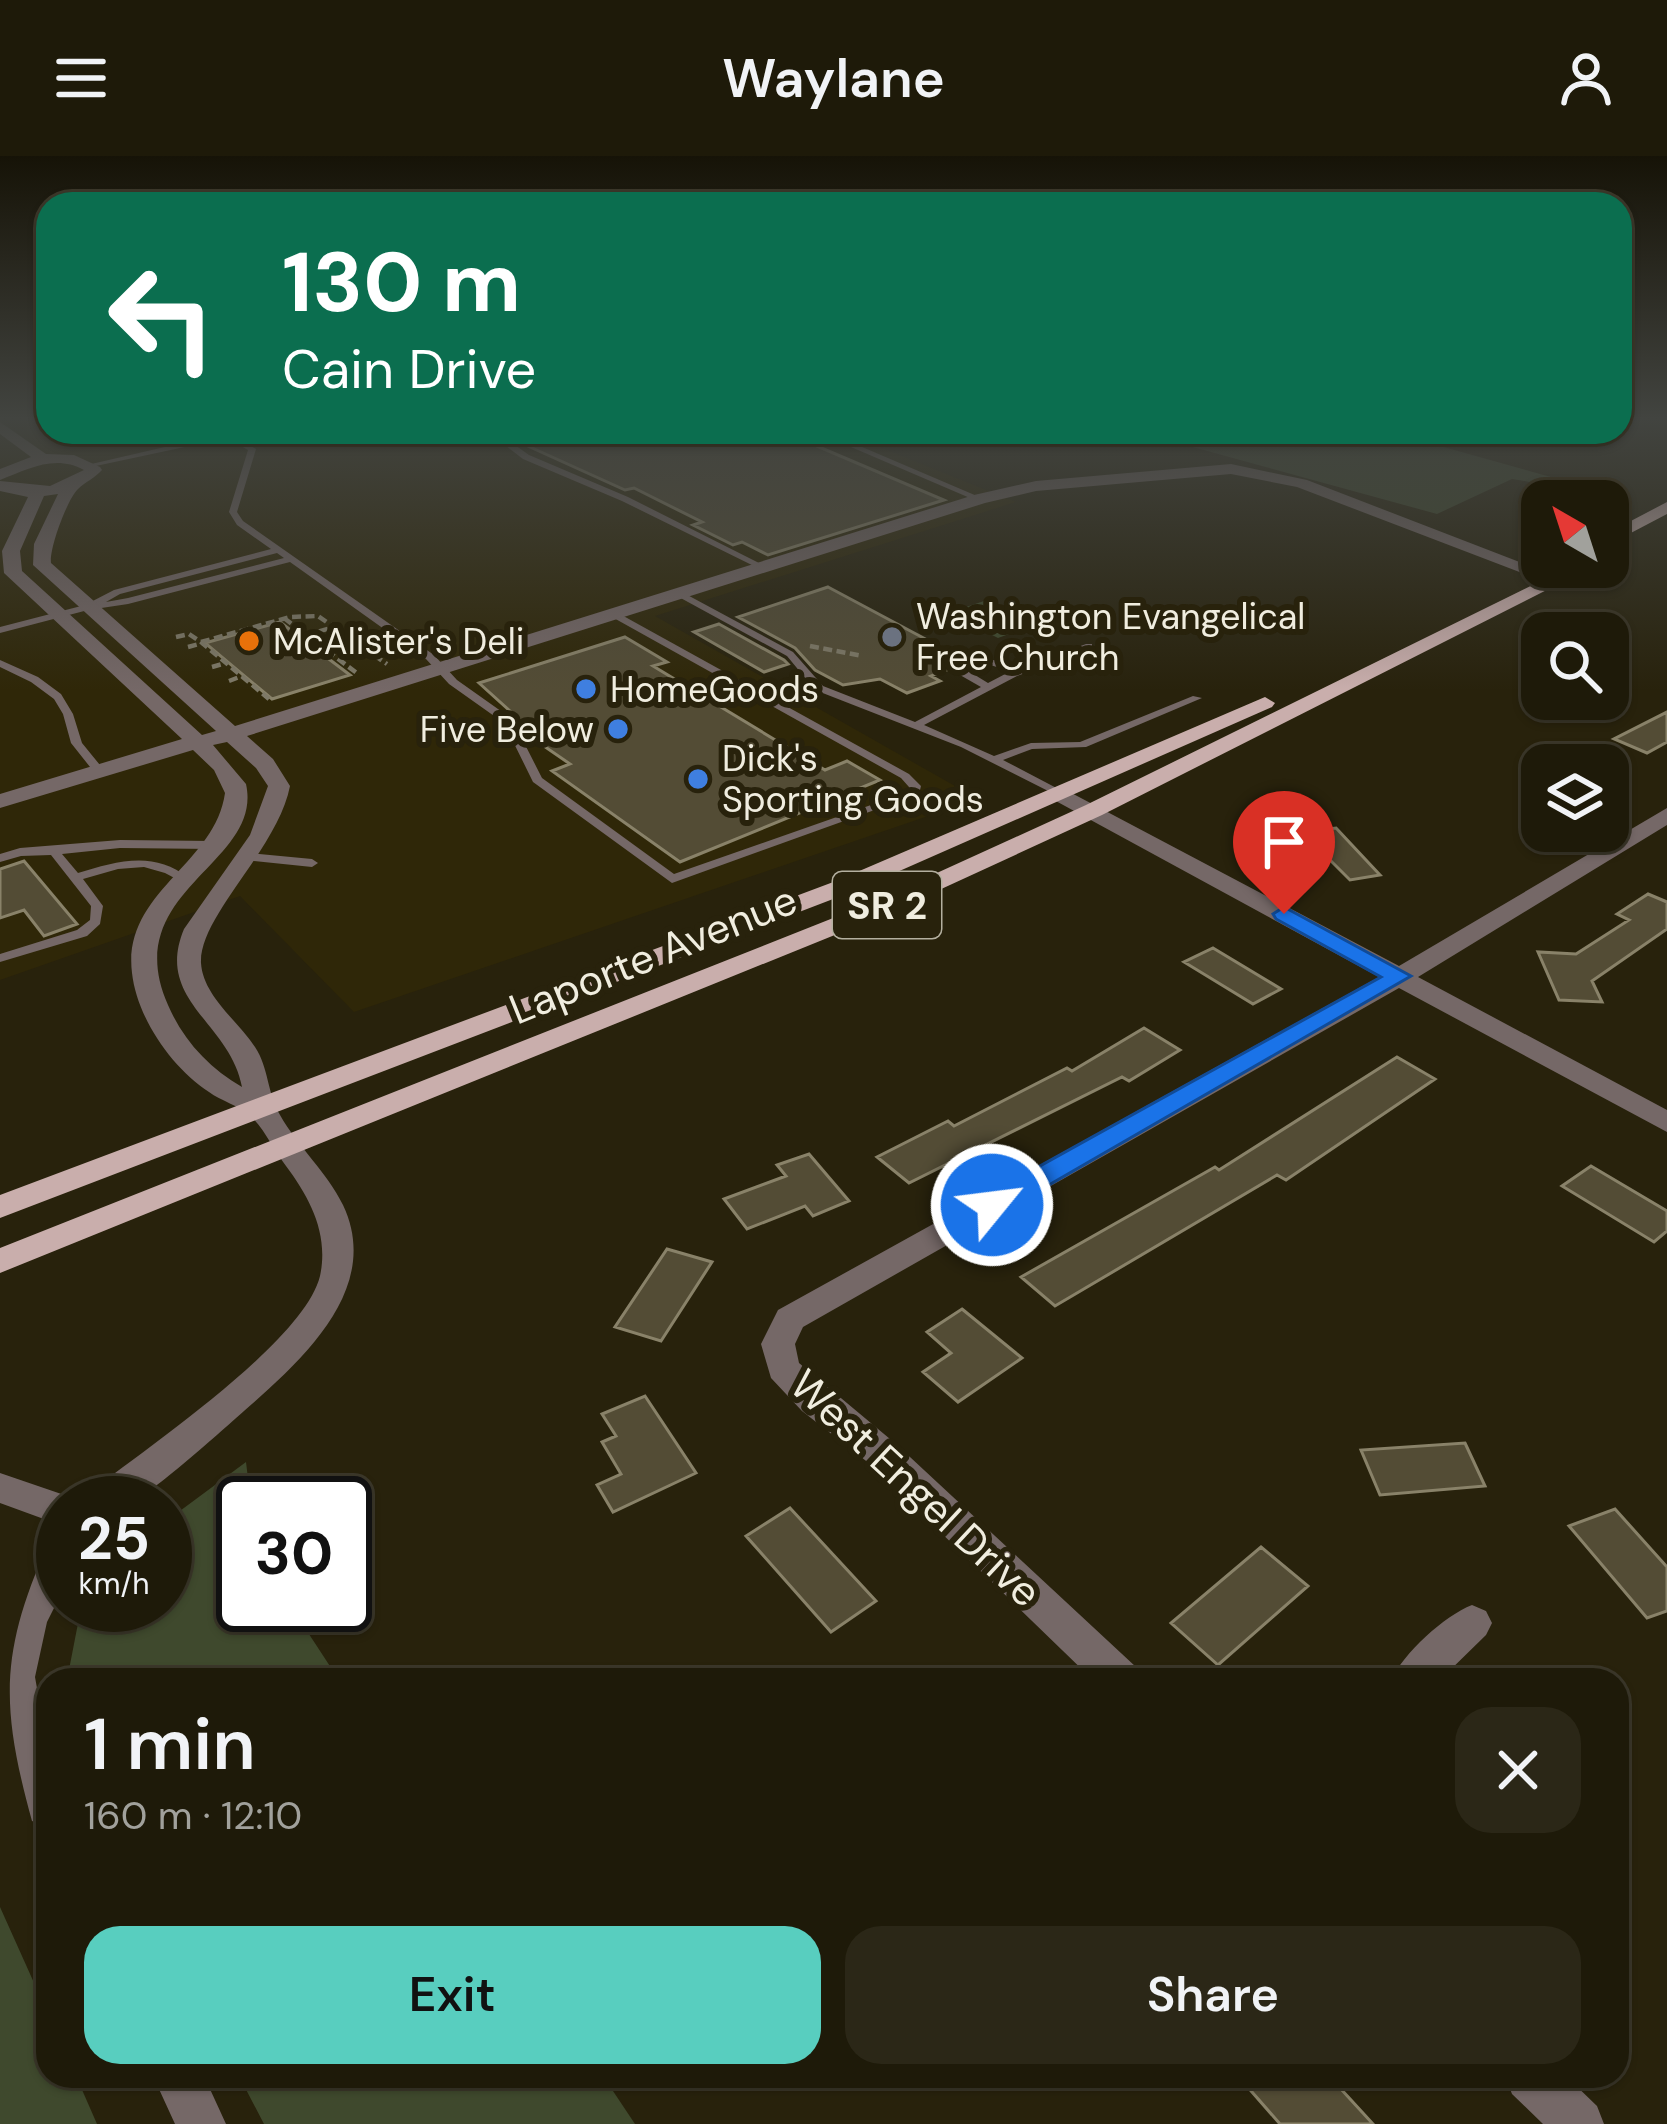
<!DOCTYPE html>
<meta charset="utf-8">
<style>
:root{--surface:#1e1a09;--page:#2b2717;--text:#f1f3f6;--muted:#a1a19c;--line:#3c382a;--accent:#58cebf}
body{margin:0;font-family:"DM Sans",sans-serif;background:var(--page);color:var(--text);height:100vh;display:flex;flex-direction:column;font-size:45px;white-space:nowrap}
*{box-sizing:border-box;margin:0}
p{font-size:39px;color:var(--muted)}
.icon{flex:none;width:66px;height:66px;fill:none;stroke:currentColor;stroke-width:2;stroke-linecap:round;stroke-linejoin:round}
.map{position:relative;flex:1;overflow:hidden}
.details{position:absolute;left:36px;top:1512px;width:1593px;height:420px;display:flex;flex-direction:column;background:var(--surface);border-radius:36px;box-shadow:0 3px 9px #0004,0 0 0 3px var(--line)}
.details>*{flex:none}
.banner{position:absolute;left:36px;top:36px;width:1596px;height:252px;border-radius:36px;box-shadow:0 3px 9px #0004,0 0 0 3px var(--line);background:#0b6e4f;color:#fff;overflow:hidden}
.needle{width:78px;rotate:321deg}
.buttons{position:absolute;left:1521px;top:324px;display:grid;gap:24px}
.buttons a{display:grid;place-items:center;width:108px;height:108px;border-radius:24px;background:var(--surface);box-shadow:0 3px 9px #0004,0 0 0 3px var(--line);font-size:60px}
.speed{position:absolute;left:36px;top:1320px;display:flex;gap:24px;font-size:60px;font-weight:700;text-align:center}
.speed>*{display:grid;place-content:center;width:156px;height:156px;border-radius:50%;background:var(--surface);box-shadow:0 3px 9px #0004,0 0 0 3px var(--line);line-height:1}
.speed small{font-size:30px;font-weight:400}
.speed .limit{border:6px solid #111;border-radius:18px;background:#fff;color:#111}
.pin{position:absolute;display:grid;place-items:center;width:102px;height:102px;color:#fff;margin:-123px -51px;border-radius:50% 50% 50% 0;rotate:-45deg;box-shadow:0 0 12px #0007}
.pin .icon{rotate:45deg}
.me{position:absolute;width:132px;margin:-66px;rotate:61deg;stroke-linejoin:round;filter:drop-shadow(0 0 9px #0008)}
.turn{display:flex;align-items:center;gap:42px;height:252px;padding:0 48px;font-size:54px}
.turn .icon{width:156px;height:156px;stroke-width:2.5}
.turn b{display:block;font-size:84px;line-height:102px}
.round{display:grid;place-items:center;flex:none;width:126px;height:126px;border-radius:36px;background:var(--page)}
.headline{display:flex;align-items:center;justify-content:space-between;height:204px;padding:0 48px}
h1{font-size:72px;font-weight:600;line-height:90px}
.primary-button{display:flex;gap:24px;margin-top:auto;padding:24px 48px}
.primary-button a{flex:1;height:138px;border-radius:36px;background:var(--accent);color:#111;font-size:48px;font-weight:600;line-height:138px;text-align:center}
.primary-button a+a{background:var(--page);color:var(--text)}
header{display:flex;justify-content:space-between;align-items:center;height:156px;padding:0 48px;background:var(--surface);font-size:54px;font-weight:600}
.map>svg:first-child{display:block}
.built{fill:#2f2708}
.green{fill:#3f492d}
.building{fill:#534c35;stroke:#898269;stroke-width:3}
.lines{fill:none;stroke-linecap:round;stroke-linejoin:round}
.path{stroke:#7e7967;stroke-width:4.5;stroke-dasharray:9 4.5;stroke-linecap:butt}
.service{fill:#756867;fill-rule:evenodd}
.minor{fill:#756867;fill-rule:evenodd}
.primary{fill:#c9aeac;fill-rule:evenodd}
.route{fill:#1a73e8;stroke:#114b97;stroke-width:3}
.worship-dot{fill:#6b7280;stroke:#28220c;stroke-width:4.5}
.food-dot{fill:#e8710a;stroke:#28220c;stroke-width:4.5}
.shop-dot{fill:#3f7fe0;stroke:#28220c;stroke-width:4.5}
.labels{text-anchor:middle;stroke-width:12;stroke-linejoin:round;paint-order:stroke}
.far-poi-label{font-size:36px;fill:#f0eddf;stroke:#28220c;text-anchor:start}
.shield{fill:#28220c;stroke:#b4b0a0;stroke-width:3}
.shield-label{font-size:39px;font-weight:bold;fill:#f0eddf}
.street-label{font-size:42px;fill:#f0eddf;stroke:#28220c}
</style>
<header><svg class="icon" aria-label="menu" viewBox="0 0 24 24"><path d="M4 6h16M4 12h16M4 18h16"/></svg>Waylane<svg class="icon" aria-label="person" viewBox="0 0 24 24"><circle cx="12" cy="8" r="4"/><path d="M4 21q1-7 8-7t8 7"/></svg></header>
<div class="map">
<svg width="1667" height="1968" viewBox="0 0 1667 1968">
<rect width="100%" height="100%" fill="#28220c"/>
<path class="built" d="M0,260h48v16h794l174,70 -361,114 323,183 -624,213 -114,-116 -240,84z"/>
<path class="green" d="M1138,276h67l80,11 35,-11h91l4,7 211,59 -114,-19 -75,35z
M984,445l50,24 -36,13 -50,-25z
M246,1306l5,41h-8v102h47l49,75h-272l13,-67 6,-8h79v-83z
M0,1751l48,107v62h28l21,48h-97z
M239,1920h364l32,48h-371z"/>
<path class="building" d="M560,276h224l160,68 -176,55 -26,-13 -9,3 -40,-20 9,-3 -68,-34 -9,2 -106,-48z
M828,431l118,63 -10,4 21,12 -26,10 9,5 -33,12 -27,-14 -37,6 -28,-15 -20,-22 -57,-31z
M280,466l70,53 -78,24 -67,-56z
M719,468l65,36 4,4 -24,8 -70,-40z
M625,481l42,25 -14,4 172,104 22,-9 33,19 -200,82 -128,-91 18,-7 -32,-22 4,-2 -63,-57z
M1667,556v30l-20,11 -33,-14z
M1336,672l44,47 -30,5 -48,-48z
M24,705l53,63 -33,12 -20,-26 -24,8v-49z
M1648,738l19,8v27l-75,52 10,21 -43,-2 -21,-48 38,2 53,-34 -12,-6z
M1213,792l68,41 -28,15 -69,-42z
M1144,872l36,22 -51,31 -7,-4 -213,106 -32,-26 71,-36 6,5 113,-58 5,3z
M1397,901l38,22 -149,101 -9,-5 -222,131 -34,-29 194,-110 4,3z
M809,998l40,47 -36,15 -8,-10 -58,23 -23,-30 62,-23 -9,-11z
M1591,1010l76,45v20l-13,11 -92,-56z
M667,1093l45,13 -51,79 -46,-14z
M962,1153l60,49 -64,44 -35,-30 28,-19 -24,-21z
M645,1240l51,77 -83,39 -16,-27 24,-11 -19,-32 14,-6 -14,-22z
M1465,1287l20,43 -105,9 -19,-45z
M790,1352l86,93 -45,31 -85,-96z
M1615,1353l52,58v44l-20,7 -78,-92z
M1261,1391l47,39 -90,79 -47,-42z
M1238,1920h91l44,48h-93z"/>
<g class="lines">
<path class="path" d="M284,462l74,56
M306,479l25,-7
M176,481l13,-3 12,8 68,57
M201,486l89,-25 28,-1 69,48
M810,490l53,10
M188,491l15,-4
M212,511l14,-4
M229,525l13,-5"/>
<path class="service" d="M218,276h18l-2,4 22,13 -19,63 6,9 191,134 23,25 55,39 30,59 132,96 234,-82 1,-5 -8,-9 -289,-161v-4h6l291,161 12,12 -2,8 -247,89 -139,-101 -29,-59 -55,-39 -23,-25 -136,-97 -162,42 -40,6 -88,23v-6l85,-22 29,-15 157,-41 -34,-24 -8,-13 19,-62 -21,-12 -136,29 -4,-2 134,-31zM277,397l7,5 -156,40 -22,4 14,-8z
M488,276h9l32,23 99,42 141,71 -7,2 -140,-69 -99,-42z
M816,276h11l157,67 -7,2z
M680,435l113,61 30,34 92,36 66,-35 -21,-12 -1,-2 4,-8 27,-6 31,9 65,-24h6v4l-75,28 -93,49 70,31 37,-13 49,-1 113,-46 9,2 -116,49 -54,2 -29,11 63,33 2,2 -6,3 -101,-51 -146,-57 -28,-34 -110,-60 -2,-2zM990,509l21,6 -23,12 -18,-11 1,-3z
M0,504l38,17 23,17 12,20 9,29 22,27 -2,2h-8l-23,-29 -8,-29 -9,-15 -23,-17 -31,-15z
M120,684l93,1 6,4 -6,4 -93,-1 -58,6 16,19c38,-12 77,-23 110,5l-6,4 -17,-9 -21,-6 -26,2 -35,10 20,27 -3,18 -13,12 -87,26v-8l77,-24 13,-10 1,-14 -40,-51 -30,1 -21,6v-8l20,-6z
M249,697l63,6 6,4 -6,4 -67,-7 -2,-3z"/>
<path class="minor" d="M0,266l46,32 28,1 26,12 2,3c-7,8 -17,12 -24,19 -10,9 -29,59 -27,74l184,163 739,-231 62,-14 195,-17 76,16 259,100 -15,4 -254,-97 -66,-13 -195,17 -51,12 -738,233 26,23 17,27c-12,63 -91,130 -89,177 2,33 37,58 54,84 14,21 12,46 25,68 18,32 47,57 63,90 40,84 -42,156 -99,206 -19,17 -95,85 -114,92 -12,4 -33,0 -46,0l6,-11c55,-43 214,-150 230,-216 9,-42 -10,-78 -34,-110 -12,-15 -23,-40 -37,-51 -11,-10 -28,-14 -40,-23 -37,-24 -72,-74 -77,-119 -10,-81 83,-108 93,-180l-11,-23 -21,-20 -193,58v-14l182,-55 -178,-166 -2,-22 26,-54 -28,-6v-10l50,5 34,-16c-29,-16 -56,-1 -84,10v-11l31,-12 -31,-23zM58,338l-24,50 -1,21 183,166 -14,4 -180,-164 -2,-20 24,-55zM227,586l29,26 12,18 -18,49 -66,94c-30,72 46,93 58,158 -33,-19 -59,-47 -74,-82 -51,-115 96,-140 78,-221l-33,-39z
M1062,632l337,178 268,-158v17l-249,152 249,133v22l-268,-144 -596,339 -8,17 4,19 97,81 240,223 6,13h-49l-223,-216 -68,-53 -31,-33 -10,-34 17,-34 601,-333 -325,-177v-10z
M0,1317l76,26 2,4h-15v23l-63,-23z
M63,1382v52l-16,32 -12,55 13,73v77l-16,-6c-32,-116 -32,-170 17,-279z
M1472,1449l14,6 6,12 -6,12 -46,45h-49c13,-27 53,-64 81,-75z
M153,1920h51l22,48h-51z
M1505,1920h61l31,30 7,18h-61l-31,-30z"/>
<path class="primary" d="M1667,346v12l-59,31v-12z
M1569,411h23l-490,248 -213,98 -889,360v-25l871,-345 215,-98z
M1265,541l10,6 -3,4 -418,184 -854,327v-23l836,-314z"/>
</g>
<linearGradient id="sky" x2="0" y2="1"><stop stop-color="#161307"/><stop offset="0.49" stop-color="#424440"/><stop offset="1" stop-color="#424440" stop-opacity="0"/></linearGradient>
<rect width="1667" height="535" fill="url(#sky)"/>
<path class="route" d="M1284,751l127,69 -409,236h-20l-4,-7 4,-7 399,-221 -105,-58 -3,-5z"/>
<circle class="worship-dot" cx="892" cy="481" r="12"/>
<circle class="food-dot" cx="249" cy="485" r="12"/>
<g class="shop-dot">
<circle cx="586" cy="533" r="12"/>
<circle cx="618" cy="573" r="12"/>
<circle cx="698" cy="623" r="12"/>
</g>
<g class="labels">
<g class="far-poi-label">
<text x="916" y="473">Washington Evangelical<tspan x="916" dy="41">Free Church</tspan></text>
<text x="273" y="498">McAlister's Deli</text>
<text x="610" y="546">HomeGoods</text>
<text x="594" y="586" text-anchor="end">Five Below</text>
<text x="722" y="615">Dick's<tspan x="722" dy="41">Sporting Goods</tspan></text>
</g>
<rect class="shield" x="833" y="716" width="108" height="66" rx="9"/>
<g class="shield-label">
<text x="887" y="763">SR 2</text>
</g>
<g class="street-label">
<text transform="translate(653 798) rotate(-22)" y="15">Laporte Avenue</text>
<text transform="translate(916 1332) rotate(43)" y="15">West Engel Drive</text>
</g>
</g>
</svg>
<div class="buttons">
<a><svg class="needle" viewBox="-14 -14 28 28"><path d="M0-13l5 13h-10z" fill="#e53935"/><path d="M0 13l5-13h-10z" fill="#a1a19c"/></svg></a>
<a><svg class="icon" aria-label="search" viewBox="0 0 24 24"><circle cx="10" cy="10" r="6"/><path d="M15 15l6 6"/></svg></a>
<a><svg class="icon" aria-label="layers" viewBox="0 0 24 24"><path d="M12 4l9 5-9 5-9-5zM3 14l9 5 9-5"/></svg></a>
</div>
<div class="speed"><div>25<small>km/h</small></div><div class="limit">30</div></div>
<div class="pin" style="left:1284px;top:758px;background:#d93025"><svg class="icon" aria-label="arrive" viewBox="0 0 24 24"><path d="M6 21V4h12l-3 4 3 4H6"/></svg></div>
<svg class="me" style="left:992px;top:1049px" viewBox="-20 -20 40 40"><circle r="17" fill="#1a73e8" stroke="#fff" stroke-width="3"/><path d="M0-11L8 9 0 5-8 9z" fill="#fff"/></svg>
<div class="banner">
<div class="turn"><svg class="icon" aria-label="left" viewBox="0 0 24 24"><path d="M17 20v-9H6M10 6l-5 5 5 5"/></svg><div><b>130 m</b>Cain Drive</div></div>
</div>
<section class="details">
<div class="headline"><div><h1>1 min</h1><p>160 m · 12:10</p></div><a class="round"><svg class="icon" aria-label="close" viewBox="0 0 24 24"><path d="M6 6l12 12M18 6L6 18"/></svg></a></div>
<div class="primary-button"><a>Exit</a><a>Share</a></div>
</section>
</div>
